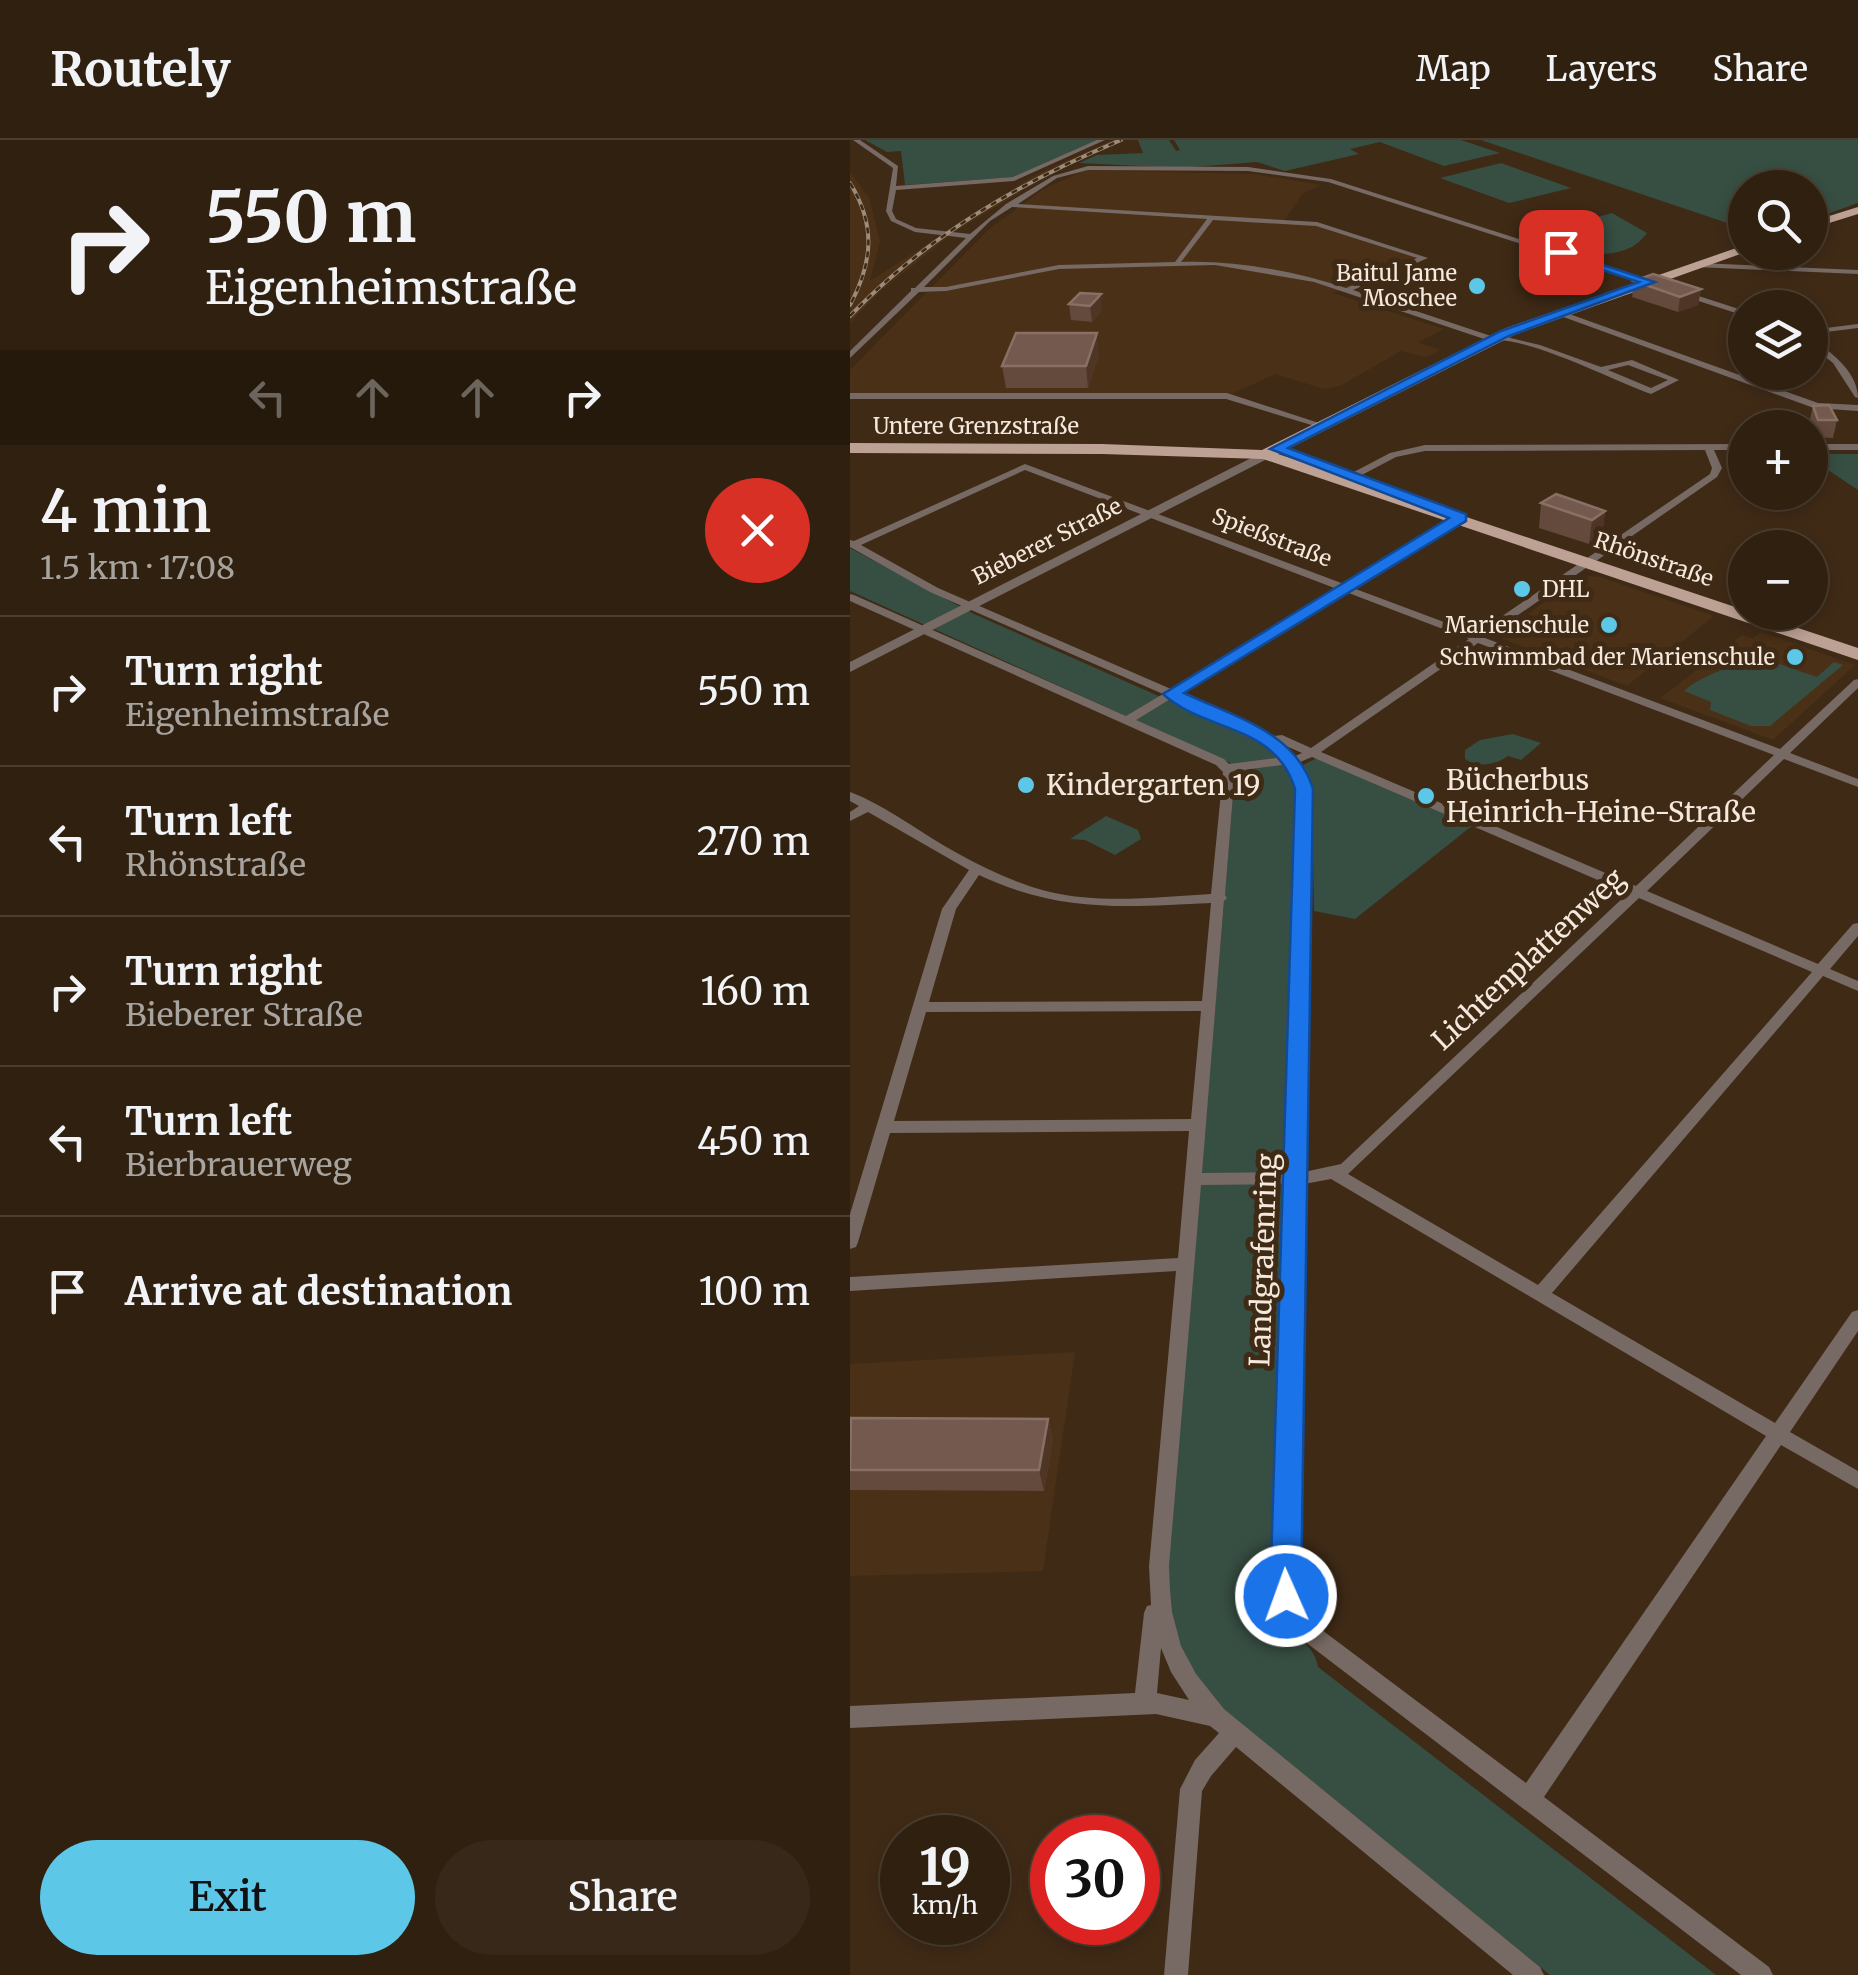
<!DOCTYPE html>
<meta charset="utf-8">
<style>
:root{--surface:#2f2010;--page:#372819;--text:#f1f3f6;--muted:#a7a39f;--line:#4a3e30;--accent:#5cc7e7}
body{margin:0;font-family:Merriweather,serif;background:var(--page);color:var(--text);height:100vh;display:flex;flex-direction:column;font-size:38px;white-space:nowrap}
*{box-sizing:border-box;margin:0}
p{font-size:32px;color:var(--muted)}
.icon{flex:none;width:55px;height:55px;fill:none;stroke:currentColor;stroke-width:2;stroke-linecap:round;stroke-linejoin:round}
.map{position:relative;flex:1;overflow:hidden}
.side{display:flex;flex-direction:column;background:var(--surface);width:850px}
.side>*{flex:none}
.hud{background:#2f2010;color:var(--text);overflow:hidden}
.tools{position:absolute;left:878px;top:30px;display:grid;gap:20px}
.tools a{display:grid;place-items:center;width:100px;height:100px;border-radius:50%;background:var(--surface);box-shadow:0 5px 15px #0003,0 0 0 2px var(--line);font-size:50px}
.speed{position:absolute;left:30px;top:1675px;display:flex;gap:20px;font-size:50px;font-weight:700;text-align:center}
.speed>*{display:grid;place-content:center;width:130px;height:130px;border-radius:50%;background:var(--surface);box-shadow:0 5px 15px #0003,0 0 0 2px var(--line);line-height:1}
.speed small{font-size:25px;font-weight:400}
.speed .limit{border:15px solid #d22;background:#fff;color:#111}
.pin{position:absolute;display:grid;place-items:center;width:85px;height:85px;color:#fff;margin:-42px;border-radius:20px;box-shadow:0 5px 15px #0006}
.me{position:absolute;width:110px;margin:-55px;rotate:358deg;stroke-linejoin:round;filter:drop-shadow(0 0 8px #0008)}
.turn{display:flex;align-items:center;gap:35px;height:210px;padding:0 40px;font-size:45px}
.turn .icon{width:130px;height:130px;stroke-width:2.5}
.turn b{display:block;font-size:70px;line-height:85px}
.lanes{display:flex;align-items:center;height:95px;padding:0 40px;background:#0003;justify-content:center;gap:50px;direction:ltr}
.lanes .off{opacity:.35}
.round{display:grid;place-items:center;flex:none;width:105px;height:105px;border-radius:52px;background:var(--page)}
.summary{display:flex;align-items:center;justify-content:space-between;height:170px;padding:0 40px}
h1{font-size:60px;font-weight:600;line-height:75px}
.button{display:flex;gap:20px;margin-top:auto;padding:20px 40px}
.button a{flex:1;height:115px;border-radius:60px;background:var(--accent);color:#111;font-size:40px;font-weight:600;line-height:115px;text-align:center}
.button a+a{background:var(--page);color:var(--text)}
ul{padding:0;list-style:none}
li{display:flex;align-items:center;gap:30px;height:150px;padding:0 40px;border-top:2px solid var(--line)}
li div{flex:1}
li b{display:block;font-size:38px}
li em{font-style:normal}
header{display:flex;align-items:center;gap:60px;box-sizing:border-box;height:140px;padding:0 50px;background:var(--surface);border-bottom:2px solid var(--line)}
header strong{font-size:48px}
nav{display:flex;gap:55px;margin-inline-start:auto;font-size:35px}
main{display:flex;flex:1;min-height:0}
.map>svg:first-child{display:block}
.built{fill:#493016}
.green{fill:#374e43}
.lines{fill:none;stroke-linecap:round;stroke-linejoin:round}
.minor{fill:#776963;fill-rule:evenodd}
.tertiary{fill:#776963;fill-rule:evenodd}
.primary{fill:#bda195;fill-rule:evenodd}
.rail-casing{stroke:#9c8b7b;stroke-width:4}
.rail{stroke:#3f2a16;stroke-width:2.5;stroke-dasharray:6;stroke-linecap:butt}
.wall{fill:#64493d}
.shaded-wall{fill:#4f3526}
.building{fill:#745a4e;stroke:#887064;stroke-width:2.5}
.route{fill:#1a73e8;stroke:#114b97;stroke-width:2.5}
.poi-dot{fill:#5cc7e7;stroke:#3f2a16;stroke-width:4}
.labels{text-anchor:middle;stroke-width:10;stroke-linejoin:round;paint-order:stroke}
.far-poi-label{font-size:22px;fill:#f5e8dc;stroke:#3f2a16;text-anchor:end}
.far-street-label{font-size:22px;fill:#f5e8dc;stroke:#3f2a16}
.poi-label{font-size:28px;fill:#f5e8dc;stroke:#3f2a16;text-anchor:start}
.street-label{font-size:28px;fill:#f5e8dc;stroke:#3f2a16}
</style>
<header>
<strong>Routely</strong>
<nav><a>Map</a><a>Layers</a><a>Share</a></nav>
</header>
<main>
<section class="side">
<div class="hud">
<div class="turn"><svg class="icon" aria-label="right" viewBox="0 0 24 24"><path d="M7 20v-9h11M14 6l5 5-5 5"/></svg><div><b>550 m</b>Eigenheimstraße</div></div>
<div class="lanes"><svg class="icon off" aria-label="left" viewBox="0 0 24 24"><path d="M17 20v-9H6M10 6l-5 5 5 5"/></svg><svg class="icon off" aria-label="ahead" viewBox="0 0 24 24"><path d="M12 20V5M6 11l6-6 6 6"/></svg><svg class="icon off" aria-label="ahead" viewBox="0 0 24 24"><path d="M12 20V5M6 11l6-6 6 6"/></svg><svg class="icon" aria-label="right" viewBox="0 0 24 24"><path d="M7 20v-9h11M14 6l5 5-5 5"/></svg></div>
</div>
<div class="summary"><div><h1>4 min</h1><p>1.5 km · 17:08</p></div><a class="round" style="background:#d93025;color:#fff"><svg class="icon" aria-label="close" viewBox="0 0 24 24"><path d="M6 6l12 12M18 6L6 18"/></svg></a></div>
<ul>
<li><svg class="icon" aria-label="right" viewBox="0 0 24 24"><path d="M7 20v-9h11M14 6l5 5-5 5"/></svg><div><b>Turn right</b><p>Eigenheimstraße</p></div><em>550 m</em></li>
<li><svg class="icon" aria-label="left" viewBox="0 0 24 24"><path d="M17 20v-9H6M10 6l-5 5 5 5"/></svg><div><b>Turn left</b><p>Rhönstraße</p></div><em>270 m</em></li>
<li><svg class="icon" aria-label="right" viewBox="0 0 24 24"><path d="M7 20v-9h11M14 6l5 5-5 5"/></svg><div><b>Turn right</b><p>Bieberer Straße</p></div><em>160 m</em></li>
<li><svg class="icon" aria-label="left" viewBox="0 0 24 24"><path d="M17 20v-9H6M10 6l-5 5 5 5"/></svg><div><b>Turn left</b><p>Bierbrauerweg</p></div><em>450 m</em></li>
<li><svg class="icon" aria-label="arrive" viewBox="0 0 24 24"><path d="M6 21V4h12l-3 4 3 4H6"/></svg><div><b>Arrive at destination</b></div><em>100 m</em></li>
</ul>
<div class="button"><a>Exit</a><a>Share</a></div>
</section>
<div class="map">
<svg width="1008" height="1835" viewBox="0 0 1008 1835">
<rect width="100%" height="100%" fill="#3f2a16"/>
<path class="built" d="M262,0h13l-75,34 -94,57 -74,59 -32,33v-151l19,26 11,43 -10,40 161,-104z
M235,30l169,4 68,11 -19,8 -19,28 29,4 103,33 -83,35 111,36 -26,13 22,8 -14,7 -25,-6 -59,34 -18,4 -49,-15 -41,19h-384v-23l138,-140 54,-40z
M739,436l11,1 114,39 -87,70 -124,-47 -1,-5 38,-29z
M911,492l94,33 -82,75 -113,-42 82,-63 11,4z
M225,1212l-32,219 -193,5v-212z"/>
<path class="green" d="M15,0h234l-84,37 -110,8 -4,-34 -14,1z
M288,0h31l7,11 4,-1 -6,-10h287l39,13 -56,13 -64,-24 -30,7 9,5 -74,17 -28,-9 -77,6 -101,-5 18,-8 46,-2z
M631,0h377v63l-48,17v-32h-65v41z
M651,23l70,25 -62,15 -69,-25z
M762,73l35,20c-27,38 -87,14 -123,4z
M960,314h48v36l-48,-32z
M0,408l124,66 288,128 25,21 11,36 -25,782c2,13 2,29 10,41 12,17 32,23 35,45l398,308h-166l-334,-272 -44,-62 -5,-70 68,-797 -5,-11 -380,-172z
M901,514l66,23 17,-15 9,3 -73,61h-19l-41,-16 1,-8 -27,-11c25,-21 44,-19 67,-37z
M663,594l28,9 -20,17 -13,-4c-12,9 -30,12 -43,3v-9l15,-10z
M467,618l156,67 -118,94 -41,-8 -2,-107 -9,-39z
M256,676l32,14 3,9 -26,16 -30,-15 -15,-1z"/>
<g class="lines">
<path class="minor" d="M3,0h7l38,26 -2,20 117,-9 84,-37h8l-91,41 -118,9 -4,21 4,8 20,9 54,6 36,-30 47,-28 35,-10 160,1 83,12 332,106 -7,2 -328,-105 -80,-11 -160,-1 -31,8 -39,26 299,18 111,36 -75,32 141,47 4,-2 42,10 61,22 31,-7 47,20 -28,14c-37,-13 -127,-60 -161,-53l-176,-59 -99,-17 -156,4 -113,22 -27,1 -69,66v-7l61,-60v-3h4l51,-50 -51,-6 -24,-11 -5,-10 7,-43zM162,67l195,12 -32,43 -116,3 -113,22h-22l66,-66zM363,80l103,6 101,32 -71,30c-52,-17 -110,-28 -165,-26zM778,225l40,15 -17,8 -43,-18z
M849,123l159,7v4l-162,-7z
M830,150l65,21v5l-68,-22z
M711,171l257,92 40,2v6l-44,-3 -256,-93z
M1008,184v4l-48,6v-4z
M960,199c20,11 48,33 48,59l-3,-1 -22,-34 -23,-18z
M0,253h377l98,32 -7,2 -92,-28h-376z
M895,304v6h-31l8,18 -5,9 -232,161 295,111 74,-69 4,-1v9l-68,65 68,26v8l-74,-28 -137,132 171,73 35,-40 5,-1v13l-28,33 28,12v10l-35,-15 -271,317 223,130 77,-111 6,-2v21l-68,101 68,39v18l-77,-44 -237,352 225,170 4,8h-32l-433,-331 -29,-41 -3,-7 12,-412 -87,1 -32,381 1,24 2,22 9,34 15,28 28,35 316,258 4,8h-31l-277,-228 -25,29 -9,15 -14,184h-24l16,-186 15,-29 24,-27 -9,-7 -54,-12 -306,14v-22l285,-13 9,-80 3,-7 4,-1 -2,-39 27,-295 -326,20v-14l328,-19 11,-127 -299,2 -32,109 -2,5 -6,2v-35l92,-305 27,-39 -101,-58 -18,9v-9l9,-6 -9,-5v-9c37,14 72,42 107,61 29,16 60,31 93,39 52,12 108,5 161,2l12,-122 -7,-7 -366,-164v-7l4,1 272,121 37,-22 -233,-102 -80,-45v-7l4,1 171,-77 319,120 117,-69 5,3 -2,2 -111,68 123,46 234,-160 2,-6 -7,-18 -280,1 -29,6 -38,20h-6v-4l38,-20 35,-8zM175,330l312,119 -166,100 -233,-101 -77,-43zM496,452l123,47 -158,109 -29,-13 -8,1 -14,-9 -80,-34zM628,503l296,112 -138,131 -315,-134zM322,558l80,35 32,24 -55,7 -5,-5 -88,-39zM436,606l16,7 -7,3zM462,617l316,136 -287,271 -37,8 7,-374 -4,-23 -7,-13zM439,624l5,11 5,23 -11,374 -86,1 22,-272 3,-3 -2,-3 10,-124zM129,735c80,38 146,32 232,28l-9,98 -273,1 27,-93zM789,758l173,74 -274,313 -190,-111zM351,871l-10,108 -297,2 32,-109zM481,1039l435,257 -240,347 -204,-153 -26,-37 8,-409zM311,1508l10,24 18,28 -32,-7z
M960,304h48v6h-48z"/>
<path class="tertiary" d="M415,311l6,4 -2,3 -419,214v-10z"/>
<path class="primary" d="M1008,67v7l-48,15v-7z
M895,105l1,7 -230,82 -238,120 580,194v12l-595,-201 -161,-5 -252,-1v-10l252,1 160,6 244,-122z"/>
<defs>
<path id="rail" d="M0,43c26,42 23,79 0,122
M0,176c77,-80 169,-133 271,-176"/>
</defs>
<use href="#rail" class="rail-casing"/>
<use href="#rail" class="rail"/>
</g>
<path class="wall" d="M784,141l67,8 -3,16 -20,7 -46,-15z
M230,153l22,17 -10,12 -21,-2 -2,-16z
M249,214l-11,34h-82l-4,-22z
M963,266l24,14 -4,18 -19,-1 -5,-14z
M691,363l64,8 -3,24 -13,9 -50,-16z
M198,1279l5,20 -9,52 -194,-1v-70z"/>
<path class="shaded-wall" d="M851,149l-3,16 -20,7 2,-15z
M251,154l1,16 -10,12 -2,-16z
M247,193l2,21 -11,34 -2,-22z
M755,371l-3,24 -13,9 3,-24z
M198,1279l5,20 -9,52 -5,-21z"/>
<path class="building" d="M803,134l48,15 -21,8 -46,-16z
M230,153l21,1 -11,12 -21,-2z
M166,193h81l-11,33h-84z
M979,265l8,15h-19l-5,-14z
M706,354l49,17 -13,9 -51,-17z
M1,1278l197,1 -9,51h-189z"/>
<path class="route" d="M707,110l98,32 -146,54 -221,112 178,66v7l-282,172c51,24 112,39 129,96l-12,807 -5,10 -10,4 -11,-4 -5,-10 25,-807c-20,-66 -89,-56 -132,-95l286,-176 -179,-69 231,-118 138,-49 -82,-27z"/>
<g class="poi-dot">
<circle cx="627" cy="146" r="10"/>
<circle cx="672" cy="449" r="10"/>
<circle cx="759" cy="485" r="10"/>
<circle cx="945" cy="517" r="10"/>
<circle cx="176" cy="645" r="10"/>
<circle cx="576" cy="656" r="10"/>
</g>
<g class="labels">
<g class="far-poi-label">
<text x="607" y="141">Baitul Jame<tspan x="607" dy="25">Moschee</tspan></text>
<text x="692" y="457" text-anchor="start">DHL</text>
<text x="739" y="493">Marienschule</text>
<text x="925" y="525">Schwimmbad der Marienschule</text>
</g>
<g class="far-street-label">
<text x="126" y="294">Untere Grenzstraße</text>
<text transform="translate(422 397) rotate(21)" y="8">Spießstraße</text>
<text transform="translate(197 401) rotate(-27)" y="8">Bieberer Straße</text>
<text transform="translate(804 419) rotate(19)" y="8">Rhönstraße</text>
</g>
<g class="poi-label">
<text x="596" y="650">Bücherbus<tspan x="596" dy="32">Heinrich-Heine-Straße</tspan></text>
<text x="196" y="655">Kindergarten 19</text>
</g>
<g class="street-label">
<text transform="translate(678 819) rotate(-43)" y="10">Lichtenplattenweg</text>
<text transform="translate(413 1120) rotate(-88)" y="10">Landgrafenring</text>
</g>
</g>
</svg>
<div class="tools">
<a><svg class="icon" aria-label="search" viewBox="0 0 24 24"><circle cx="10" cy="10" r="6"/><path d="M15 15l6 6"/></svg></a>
<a><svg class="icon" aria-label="layers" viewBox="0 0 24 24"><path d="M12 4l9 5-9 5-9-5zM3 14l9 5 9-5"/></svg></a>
<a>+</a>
<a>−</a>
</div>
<div class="speed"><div>19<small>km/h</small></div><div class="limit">30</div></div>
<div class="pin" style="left:711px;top:112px;background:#d93025"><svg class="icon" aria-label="arrive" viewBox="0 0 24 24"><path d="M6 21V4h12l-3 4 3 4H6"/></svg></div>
<svg class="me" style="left:436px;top:1456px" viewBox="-20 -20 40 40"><circle r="17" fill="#1a73e8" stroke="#fff" stroke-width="3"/><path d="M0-11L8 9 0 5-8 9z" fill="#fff"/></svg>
</div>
</main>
